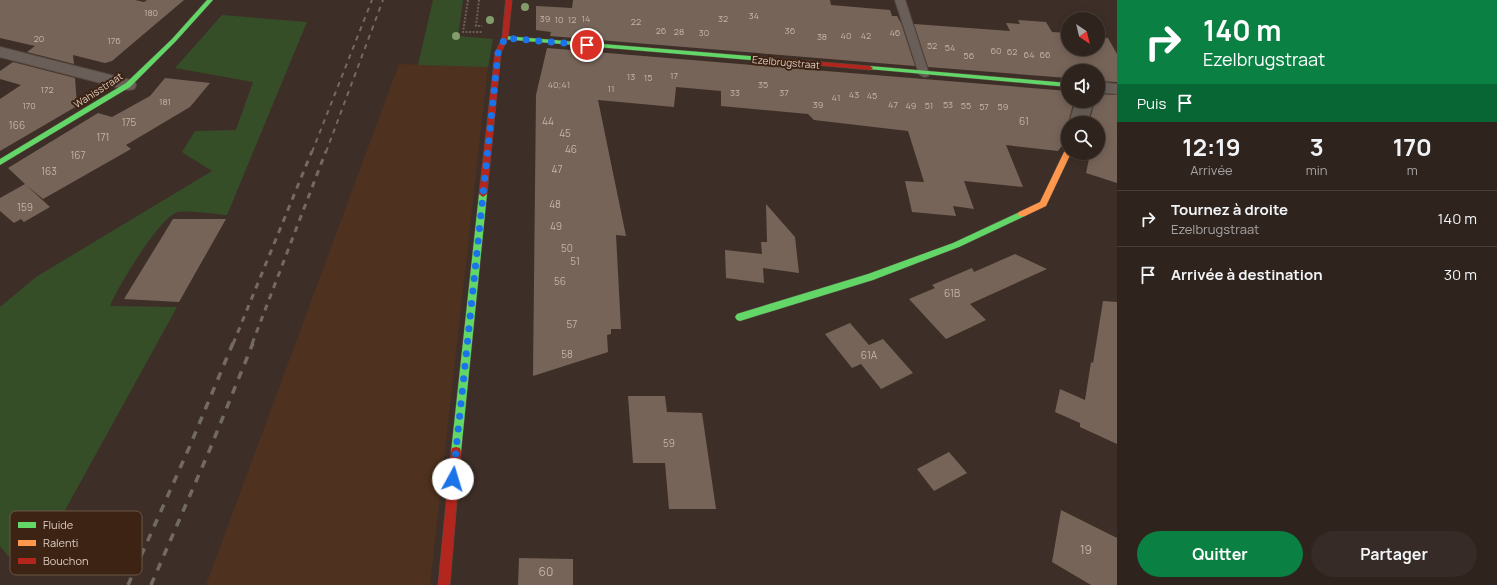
<!DOCTYPE html>
<html lang="fr">
<meta charset="utf-8">
<style>
:root{--surface:#2e231d;--page:#362b26;--text:#f1f3f6;--muted:#a7a4a4;--line:#49403b;--accent:#0b8043}
body{margin:0;font-family:Manrope,sans-serif;background:var(--page);color:var(--text);height:100vh;display:flex;flex-direction:column;font-size:15px;white-space:nowrap}
*{box-sizing:border-box;margin:0}
p{font-size:13px;color:var(--muted)}
.icon{flex:none;width:22px;height:22px;fill:none;stroke:currentColor;stroke-width:2;stroke-linecap:round;stroke-linejoin:round}
.map{position:relative;flex:1;overflow:hidden}
.details{display:flex;flex-direction:column;background:var(--surface);width:380px}
.details>*{flex:none}
.top-card{background:#0b8043;color:#fff;overflow:hidden}
.needle{width:26px;rotate:145deg}
.fabs{position:absolute;left:1061px;top:12px;display:grid;gap:8px}
.fabs a{display:grid;place-items:center;width:44px;height:44px;border-radius:50%;background:var(--surface);box-shadow:0 2px 10px #0003,0 0 0 1px var(--line);font-size:20px}
.pin{position:absolute;display:grid;place-items:center;width:34px;height:34px;color:#fff;margin:-17px;border:2px solid #fff;border-radius:50%;box-shadow:0 1px 4px #0007}
.me{position:absolute;width:44px;margin:-22px;rotate:6deg;stroke-linejoin:round;filter:drop-shadow(0 0 3px #0008)}
.turn{display:flex;align-items:center;gap:14px;height:84px;padding:0 20px;font-size:18px}
.turn .icon{width:52px;height:52px;stroke-width:2.5}
.turn b{display:block;font-size:28px;line-height:34px}
.then{display:flex;align-items:center;height:38px;padding:0 20px;background:#0003;gap:8px;font-size:15px}
.eta{display:flex;justify-content:space-evenly;align-items:center;height:68px;text-align:center}
.eta b{font-size:24px;font-weight:700;line-height:28px}
.button{display:flex;gap:8px;margin-top:auto;padding:8px 20px}
.button a{flex:1;height:46px;border-radius:24px;background:var(--accent);color:#fff;font-size:16px;font-weight:700;line-height:46px;text-align:center}
.button a+a{background:var(--page);color:var(--text)}
ul{padding:0;list-style:none}
li{display:flex;align-items:center;gap:12px;height:56px;padding:0 20px;border-top:1px solid var(--line)}
li div{flex:1}
li b{display:block;font-size:15px}
li em{font-style:normal}
main{display:flex;flex:1;min-height:0}
.map>svg:first-child{display:block}
.built{fill:#4e311e}
.green{fill:#364e27}
.building{fill:#776459}
.lines{fill:none;stroke-linecap:round;stroke-linejoin:round}
.lane-casing{stroke:#574b44;stroke-width:2}
.street-casing{stroke:#574b44;stroke-width:2}
.fast-casing{stroke:#574b44;stroke-width:1}
.slow-casing{stroke:#574b44;stroke-width:1}
.jam-casing{stroke:#574b44;stroke-width:1}
.path{stroke:#6a605a;stroke-width:2;stroke-dasharray:2 1.5;stroke-linecap:butt}
.lane{fill:#695f58;fill-rule:evenodd}
.street{fill:#695f58;fill-rule:evenodd}
.fast{fill:#63d668;fill-rule:evenodd}
.slow{fill:#ff974d;fill-rule:evenodd}
.jam{fill:#b3261e;fill-rule:evenodd}
.rail-far2{stroke:#736a63;stroke-width:2;stroke-dasharray:5 5;stroke-linecap:butt}
.rail-far1{stroke:#736a63;stroke-width:3;stroke-dasharray:6 6;stroke-linecap:butt}
.rail{stroke:#736a63;stroke-width:3.5;stroke-dasharray:8 8;stroke-linecap:butt}
.tree{fill:#839c6b}
.route{stroke:#1a73e8;stroke-width:7;stroke-dasharray:0 12.6}
.labels{text-anchor:middle;stroke-width:4;stroke-linejoin:round;paint-order:stroke}
.far-number-label{font-size:9px;fill:#c5b3a9}
.far-street-label{font-size:10px;fill:#dfcdc4;stroke:#3c2313}
.number-label{font-size:10px;fill:#c5b3a9}
.near-number-label{font-size:12px;fill:#c5b3a9}
.key{fill:#3c2313;stroke:#6d5648;stroke-width:1}
.key-label{font-size:11px;fill:#dfcdc4}
</style>
<main>
<div class="map">
<svg width="1117" height="585" viewBox="0 0 1117 585">
<rect width="100%" height="100%" fill="#3d2f27"/>
<path class="built" d="M399,64l89,3 -58,518h-224z"/>
<path class="green" d="M433,0h30l-5,36 35,3 -5,28 -70,-2z
M222,15l85,7 -80,193c-10,-1 -41,-5 -49,-3 -18,4 -61,76 -68,94l67,1 -129,234 -20,9 -20,6 -8,-10v-239l36,-30 176,-106 -30,-19 13,-21 41,-1 17,-48 -78,-14z"/>
<path class="building" d="M0,0h135l9,2 3,-2h37l-72,61 -7,2 -32,-8 1,9 -47,-12 8,-6 -35,-8z
M573,0h257l1,5 59,5 2,6h5l4,7 14,43 -365,-30 1,-4 -15,-2v-24l36,2z
M1018,20l28,2 6,10 16,1v16h30v-12l10,1 9,16v28l-19,-1v-10h-30v7l-140,-11 -14,-43 96,7 -4,-8 14,1z
M547,48l521,43v10h6l-6,22v22l-7,2 -3,4 -52,-6 17,42 -59,-6 10,28 -21,-3 3,10 -44,-4 -7,-31 19,1 -16,-51 -94,-11 -6,-6 -87,-8v-15l-45,-4 -2,20 -76,-7 28,136 -10,-1 5,94h-10v5l-4,1 1,17 -75,24 3,-281z
M13,62l62,16 2,28 -77,45v-52l21,-14 -21,-6v-8z
M165,78l45,5 -20,24 -64,38 5,4 -88,50 -17,-14 24,22 -26,15 -3,-3 -7,4 -14,-12v-13l25,-14 -17,-16 90,-55 14,4 38,-21z
M1098,94l19,1v88l-31,-10 4,-19 -9,-1h17v-30h-9l6,-22h3z
M766,204l29,33 4,36 -36,-5 1,15 -38,-5 -1,-28 37,4 -1,-12h6z
M173,219h53l-47,83 -55,-3z
M1015,254l32,15 -77,35 16,16 -40,19 -37,-40 26,-11 -3,-3 40,-17 2,4z
M1103,301l14,1v142l-37,-17v-4l-25,-11 5,-23 25,11 6,-38 2,1z
M850,323l19,22 14,-6 30,34 -32,16 -20,-25 -9,4 -27,-34z
M628,396h37l2,16 35,1 14,96h-47l-4,-46h-32z
M949,452l18,21 -33,18 -17,-22z
M1061,510l56,28v47h-26l-39,-23z
M519,558l54,1v26h-55z"/>
<g class="lines">
<defs>
<path id="lane" d="M895,0h10l24,74 -1,2 -4,1 -5,-3z"/>
<path id="street" d="M0,47l134,34 2,4 -2,4 -6,1 -128,-33z
M1098,82l19,2v10l-19,-2z
M1076,101h18l-7,22h-18z"/>
<path id="fast" d="M207,0h6l-37,41 -46,46 -130,78v-6l126,-76 46,-44z
M505,36l257,21 3,2 -3,2 -259,-22 -1,-1z
M870,66l198,17v4l-200,-18 -1,-1z
M483,191l4,3 -26,258 -1,4 -4,1 -4,-1 -1,-4 28,-258z
M1022,211l4,3 -1,2 -66,31 -86,33 -133,41 -3,-1 -2,-3 2,-3 3,-1 128,-39 85,-31z"/>
<path id="slow" d="M1068,149v4h3l-25,53 -21,10h-6l-1,-2 1,-2 21,-10 24,-50z"/>
<path id="jam" d="M506,0h6l-4,38 -7,15 -14,141 -4,3 -4,-3 16,-141 7,-15z
M762,57l108,9 3,2 -3,2 -110,-10 -1,-1z
M456,447l4,1 1,4 -11,133h-12l13,-133 1,-4z"/>
</defs>
<use href="#lane" class="lane-casing"/>
<use href="#street" class="street-casing"/>
<use href="#fast" class="fast-casing"/>
<use href="#slow" class="slow-casing"/>
<use href="#jam" class="jam-casing"/>
<path class="path" d="M468,0l-5,32h19
M479,0l-3,26h6"/>
<use href="#lane" class="lane"/>
<use href="#street" class="street"/>
<use href="#fast" class="fast"/>
<use href="#slow" class="slow"/>
<use href="#jam" class="jam"/>
<path class="rail-far2" d="M312,152l60,-152
M326,152l57,-152"/>
<path class="rail-far1" d="M233,344l79,-193
M252,344l74,-193"/>
<path class="rail" d="M128,585l61,-137 44,-105
M151,585l59,-136 43,-106"/>
</g>
<g class="tree">
<circle cx="525" cy="7" r="4"/>
<circle cx="490" cy="20" r="4"/>
<circle cx="456" cy="36" r="4"/>
</g>
<g class="lines">
<path class="route" d="M453,479l45,-426 7,-15 82,7"/>
</g>
<g class="labels">
<g class="far-number-label">
<text x="151" y="16">180</text>
<text x="754" y="19">34</text>
<text x="545" y="22">39</text>
<text x="586" y="22">14</text>
<text x="723" y="22">32</text>
<text x="559" y="23">10</text>
<text x="572" y="23">12</text>
<text x="636" y="25">22</text>
<text x="661" y="34">26</text>
<text x="790" y="34">36</text>
<text x="679" y="35">28</text>
<text x="704" y="36">30</text>
<text x="895" y="36">46</text>
<text x="846" y="39">40</text>
<text x="866" y="39">42</text>
<text x="822" y="40">38</text>
<text x="39" y="42">20</text>
<text x="114" y="44">176</text>
<text x="932" y="49">52</text>
<text x="950" y="51">54</text>
<text x="996" y="54">60</text>
<text x="1012" y="55">62</text>
<text x="1029" y="58">64</text>
<text x="1045" y="58">66</text>
<text x="969" y="59">56</text>
<text x="674" y="79">17</text>
<text x="631" y="80">13</text>
<text x="648" y="81">15</text>
<text x="559" y="88">40;41</text>
<text x="763" y="88">35</text>
<text x="611" y="92">11</text>
<text x="47" y="93">172</text>
<text x="735" y="96">33</text>
<text x="784" y="96">37</text>
<text x="854" y="98">43</text>
<text x="872" y="99">45</text>
<text x="836" y="101">41</text>
<text x="165" y="105">181</text>
<text x="818" y="108">39</text>
<text x="893" y="108">47</text>
<text x="948" y="108">53</text>
<text x="29" y="109">170</text>
<text x="911" y="109">49</text>
<text x="929" y="109">51</text>
<text x="966" y="109">55</text>
<text x="984" y="110">57</text>
<text x="1003" y="110">59</text>
</g>
<g class="far-street-label">
<text transform="translate(786 62) rotate(5)" y="4">Ezelbrugstraat</text>
<text transform="translate(98 90) rotate(-33)" y="4">Wahisstraat</text>
</g>
<g class="number-label">
<text x="548" y="125">44</text>
<text x="1024" y="125">61</text>
<text x="129" y="126">175</text>
<text x="17" y="129">166</text>
<text x="565" y="137">45</text>
<text x="103" y="141">171</text>
<text x="571" y="153">46</text>
<text x="78" y="159">167</text>
<text x="557" y="173">47</text>
<text x="49" y="175">163</text>
<text x="555" y="208">48</text>
<text x="25" y="211">159</text>
<text x="556" y="230">49</text>
<text x="567" y="252">50</text>
<text x="575" y="265">51</text>
<text x="560" y="285">56</text>
<text x="952" y="297">61B</text>
<text x="572" y="328">57</text>
<text x="567" y="358">58</text>
<text x="869" y="359">61A</text>
<text x="669" y="447">59</text>
</g>
<g class="near-number-label">
<text x="1086" y="554">19</text>
<text x="546" y="576">60</text>
</g>
</g>
<rect x="10" y="511" width="132" height="64" rx="6" class="key"/>
<rect x="18" y="522" width="18" height="6" fill="#63d668"/>
<rect x="18" y="540" width="18" height="6" fill="#ff974d"/>
<rect x="18" y="558" width="18" height="6" fill="#b3261e"/>
<g class="key-label">
<text x="43" y="529">Fluide</text>
<text x="43" y="547">Ralenti</text>
<text x="43" y="565">Bouchon</text>
</g>
</svg>
<div class="fabs">
<a><svg class="needle" viewBox="-14 -14 28 28"><path d="M0-13l5 13h-10z" fill="#e53935"/><path d="M0 13l5-13h-10z" fill="#a7a4a4"/></svg></a>
<a><svg class="icon" aria-label="sound" viewBox="0 0 24 24"><path d="M4 9h4l5-4v14l-5-4H4zM17 9q2 3 0 6"/></svg></a>
<a><svg class="icon" aria-label="search" viewBox="0 0 24 24"><circle cx="10" cy="10" r="6"/><path d="M15 15l6 6"/></svg></a>
</div>
<div class="pin" style="left:587px;top:45px;background:#d93025"><svg class="icon" aria-label="arrive" viewBox="0 0 24 24"><path d="M6 21V4h12l-3 4 3 4H6"/></svg></div>
<svg class="me" style="left:453px;top:479px" viewBox="-20 -20 40 40"><circle r="19" fill="#fff"/><path d="M0-13L10 11 0 6-10 11z" fill="#1a73e8"/></svg>
</div>
<section class="details">
<div class="top-card">
<div class="turn"><svg class="icon" aria-label="right" viewBox="0 0 24 24"><path d="M7 20v-9h11M14 6l5 5-5 5"/></svg><div><b>140 m</b>Ezelbrugstraat</div></div>
<div class="then">Puis<svg class="icon" aria-label="arrive" viewBox="0 0 24 24"><path d="M6 21V4h12l-3 4 3 4H6"/></svg></div>
</div>
<div class="eta">
<div><b>12:19</b><p>Arrivée</p></div>
<div><b>3</b><p>min</p></div>
<div><b>170</b><p>m</p></div>
</div>
<ul>
<li><svg class="icon" aria-label="right" viewBox="0 0 24 24"><path d="M7 20v-9h11M14 6l5 5-5 5"/></svg><div><b>Tournez à droite</b><p>Ezelbrugstraat</p></div><em>140 m</em></li>
<li><svg class="icon" aria-label="arrive" viewBox="0 0 24 24"><path d="M6 21V4h12l-3 4 3 4H6"/></svg><div><b>Arrivée à destination</b></div><em>30 m</em></li>
</ul>
<div class="button"><a>Quitter</a><a>Partager</a></div>
</section>
</main>
